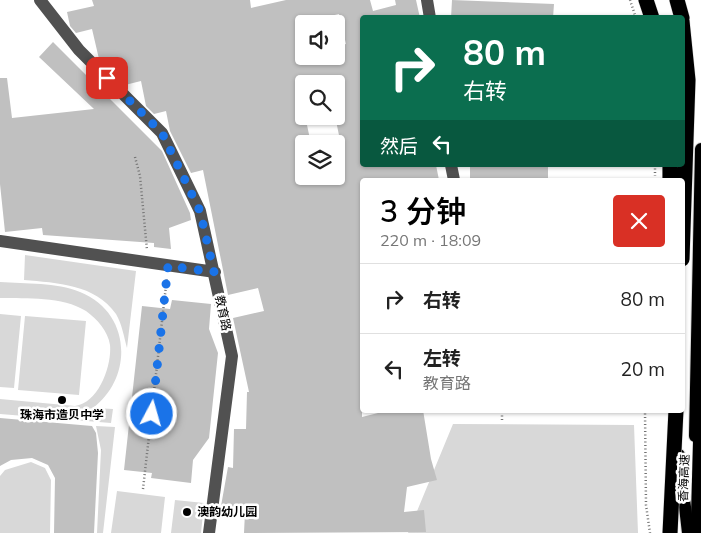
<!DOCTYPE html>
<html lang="zh">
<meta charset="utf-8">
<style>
:root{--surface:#fff;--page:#f2f2f2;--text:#222;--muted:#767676;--line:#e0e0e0;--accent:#000}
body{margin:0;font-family:Mulish,"Noto Sans SC",sans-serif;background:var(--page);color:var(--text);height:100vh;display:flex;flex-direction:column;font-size:19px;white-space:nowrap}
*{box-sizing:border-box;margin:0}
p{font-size:16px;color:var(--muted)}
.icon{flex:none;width:28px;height:28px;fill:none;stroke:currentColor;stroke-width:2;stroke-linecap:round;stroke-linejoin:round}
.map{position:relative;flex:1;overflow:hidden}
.sheet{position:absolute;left:360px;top:178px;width:325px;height:235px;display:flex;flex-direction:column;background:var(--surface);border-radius:5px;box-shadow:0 1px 4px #0004}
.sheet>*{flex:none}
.guide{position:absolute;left:360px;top:15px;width:325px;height:152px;border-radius:5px;box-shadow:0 1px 4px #0004;background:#0b6e4f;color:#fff;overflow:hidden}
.tools{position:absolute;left:295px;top:15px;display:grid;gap:10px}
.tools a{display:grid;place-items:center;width:50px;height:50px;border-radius:5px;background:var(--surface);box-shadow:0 1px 4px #0004;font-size:25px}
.pin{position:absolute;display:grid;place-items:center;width:42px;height:42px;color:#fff;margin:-21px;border-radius:10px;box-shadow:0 2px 8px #0006}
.me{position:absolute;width:55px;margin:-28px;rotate:6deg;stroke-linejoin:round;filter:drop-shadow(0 0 4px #0008)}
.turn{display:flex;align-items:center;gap:18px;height:105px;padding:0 20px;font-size:22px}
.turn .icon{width:65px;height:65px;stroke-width:2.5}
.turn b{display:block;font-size:35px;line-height:42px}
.then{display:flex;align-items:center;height:48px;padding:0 20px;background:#0003;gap:10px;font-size:19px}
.round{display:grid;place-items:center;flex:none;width:52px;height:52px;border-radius:5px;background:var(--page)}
.head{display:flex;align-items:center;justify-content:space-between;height:85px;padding:0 20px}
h1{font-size:30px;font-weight:600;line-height:38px;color:var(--accent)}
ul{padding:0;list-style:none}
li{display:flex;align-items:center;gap:15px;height:70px;padding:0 20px;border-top:1px solid var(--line)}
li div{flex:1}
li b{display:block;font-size:19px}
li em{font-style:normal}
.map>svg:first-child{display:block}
.green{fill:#d8d8d8}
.building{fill:#c0c0c0;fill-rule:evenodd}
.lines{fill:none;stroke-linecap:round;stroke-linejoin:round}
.major-casing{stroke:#dbdbdb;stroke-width:14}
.highway-casing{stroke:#dbdbdb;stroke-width:16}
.path{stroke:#737373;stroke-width:2.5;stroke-dasharray:1 2.5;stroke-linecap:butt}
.minor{stroke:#515151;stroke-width:12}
.major{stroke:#000;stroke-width:12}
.highway{stroke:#000;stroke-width:15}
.highway-bridge-casing{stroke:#dbdbdb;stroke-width:16;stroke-linecap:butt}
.highway-bridge{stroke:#000;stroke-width:15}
.route{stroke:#1a73e8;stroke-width:9;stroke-dasharray:0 16.2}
.poi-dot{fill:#000;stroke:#fff;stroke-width:2}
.labels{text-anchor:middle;stroke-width:5;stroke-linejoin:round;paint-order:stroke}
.street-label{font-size:12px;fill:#000;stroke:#fff}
.poi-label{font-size:12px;font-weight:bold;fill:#000;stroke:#fff}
</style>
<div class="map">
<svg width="701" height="533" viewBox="0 0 701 533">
<rect width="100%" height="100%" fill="#fff"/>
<path class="green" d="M25,255l111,16 -9,77c-3,-11 -5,-24 -11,-34 -21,-30 -59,-31 -92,-34z
M0,282c26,2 56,0 80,10 51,20 54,85 13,116l20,1 -2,14 -111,-9v-15l75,7c24,-3 37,-41 35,-61 -2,-14 -13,-26 -24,-34 -24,-15 -59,-12 -86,-13z
M0,314l21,2 -7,72 -14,-1z
M25,316l61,5 -7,74 -61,-5z
M453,424l181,1 4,108h-230z
M96,426l19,1 -12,106h-6l4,-83z
M31,462l14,6 6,12 -1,53h-50v-57l5,-6z
M117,491l48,6 -4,36h-50z
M175,500l29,3 -3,30h-30z"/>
<path class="building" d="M92,0h158l1,8 35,-8h84l3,11 23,-6 -1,-5h21l4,18h-58v147h74l3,15h-77v237l28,-7h33l8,49 6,21 -30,7 -3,25 20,-2 2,22 -182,1 1,-21 -24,-6 7,-39 5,1 1,-39h12l1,-37h2l-16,-74 31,-7 -6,-23 -30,7 -25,-125 -12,3 -21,-42 -4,-20 -12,3 -8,-8 -5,-25 -16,4 -9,-9 -4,-19 -13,2 -7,-30 -16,4 -6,-7 -3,-14 27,-6zM339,14l7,30 -10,2v10h-13l-19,5v-39zM304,84h36l5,22 -9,2 -1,8 5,24 -4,1v35l-32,5v-37h7l-4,-19 19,-4 -1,-5h-21z
M452,0l102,4 -1,14h-102z
M53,42l109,109 28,62 1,7 -22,8 2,21 -17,-2v-4l-111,-8 -1,-7 -37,4 -5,-48v-106h7l5,40 82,-9 -55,-52z
M470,165h78v15h-78z
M172,300l39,4 -2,25 9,24 -9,85 -16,22 -2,23 -40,-5 1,-5 -28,-3 18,-164 28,3z
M0,418l92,8 4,7 2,20 -4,80h-40l1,-55 -7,-13 -16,-7 -21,2 -11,6z"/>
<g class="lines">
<defs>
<path id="major" d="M695,436l6,-287
M679,455l9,78"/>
<path id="highway" d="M646,0l6,18
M677,0l5,18
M682,21l6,59 -6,179
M670,165v15
M698,533l3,-109"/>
</defs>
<use href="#major" class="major-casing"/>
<use href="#highway" class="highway-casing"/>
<path class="path" d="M630,0l6,18
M135,157l5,19 7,74
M655,165v11
M645,410l1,95 4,28
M502,420v-10
M143,489l24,-212"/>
<path class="minor" d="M40,0l39,50 83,83 38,78 32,145 -23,177
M427,0l3,18
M451,165l3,15
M0,241l215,31"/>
<use href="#major" class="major"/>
<use href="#highway" class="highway"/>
<defs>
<path id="highway-bridge" d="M670,533l6,-123"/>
</defs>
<use href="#highway-bridge" class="highway-bridge-casing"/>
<use href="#highway-bridge" class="highway-bridge"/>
</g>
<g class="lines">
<path class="route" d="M107,78l55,55 38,78 14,61 -46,-6 -16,148"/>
</g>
<g class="poi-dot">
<circle cx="62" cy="400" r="5"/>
<circle cx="187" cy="512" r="5"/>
</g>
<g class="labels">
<g class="street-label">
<text transform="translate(223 313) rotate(78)" y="4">教育路</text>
<text transform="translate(684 478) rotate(-88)" y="4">香海高速</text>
</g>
<g class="poi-label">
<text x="62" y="419">珠海市造贝中学</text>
<text x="197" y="516" text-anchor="start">澳韵幼儿园</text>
</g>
</g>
</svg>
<div class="tools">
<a><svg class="icon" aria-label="sound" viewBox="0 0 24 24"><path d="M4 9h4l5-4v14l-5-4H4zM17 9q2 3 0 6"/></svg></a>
<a><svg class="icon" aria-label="search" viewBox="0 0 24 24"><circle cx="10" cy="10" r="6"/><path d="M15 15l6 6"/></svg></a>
<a><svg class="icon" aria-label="layers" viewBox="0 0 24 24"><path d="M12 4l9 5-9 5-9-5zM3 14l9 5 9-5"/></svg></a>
</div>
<div class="pin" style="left:107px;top:78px;background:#d93025"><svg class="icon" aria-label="arrive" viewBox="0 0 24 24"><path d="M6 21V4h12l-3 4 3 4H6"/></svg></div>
<svg class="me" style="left:152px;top:414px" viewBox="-20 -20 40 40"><circle r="17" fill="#1a73e8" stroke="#fff" stroke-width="3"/><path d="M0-11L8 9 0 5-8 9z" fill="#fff"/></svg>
<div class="guide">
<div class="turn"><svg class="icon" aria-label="right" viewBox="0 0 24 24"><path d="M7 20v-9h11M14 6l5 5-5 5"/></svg><div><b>80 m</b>右转</div></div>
<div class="then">然后<svg class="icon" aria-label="left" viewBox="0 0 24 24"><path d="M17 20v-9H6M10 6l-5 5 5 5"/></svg></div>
</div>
<section class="sheet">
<div class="head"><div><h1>3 分钟</h1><p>220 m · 18:09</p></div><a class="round" style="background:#d93025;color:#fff"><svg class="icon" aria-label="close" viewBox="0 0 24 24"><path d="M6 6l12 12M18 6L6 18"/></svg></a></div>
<ul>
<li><svg class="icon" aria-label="right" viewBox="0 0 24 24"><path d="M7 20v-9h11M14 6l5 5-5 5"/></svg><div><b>右转</b></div><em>80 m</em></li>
<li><svg class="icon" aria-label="left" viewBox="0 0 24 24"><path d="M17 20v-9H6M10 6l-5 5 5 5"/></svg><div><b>左转</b><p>教育路</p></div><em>20 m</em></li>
</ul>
</section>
</div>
